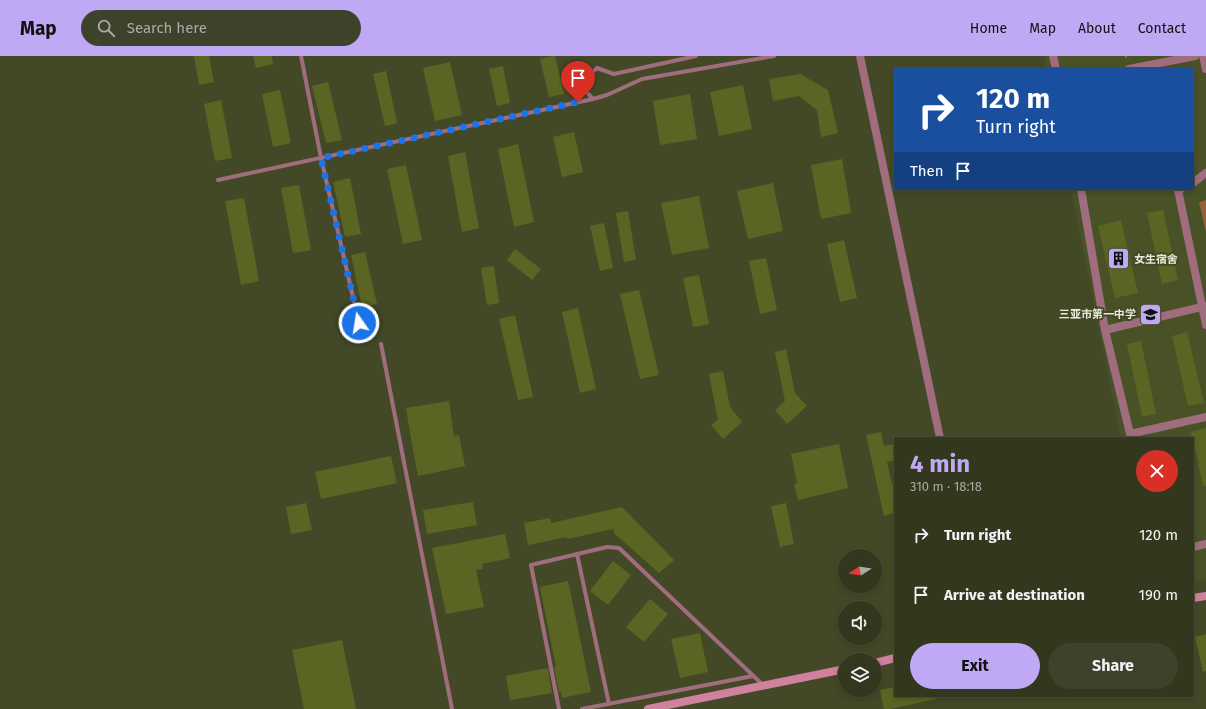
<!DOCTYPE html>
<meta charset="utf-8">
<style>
:root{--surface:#32371d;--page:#3d422a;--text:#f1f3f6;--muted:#a8aca4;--line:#4d513b;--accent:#bfa9f4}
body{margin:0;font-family:"Fira Sans","Noto Sans SC",sans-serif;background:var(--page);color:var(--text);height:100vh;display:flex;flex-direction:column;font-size:15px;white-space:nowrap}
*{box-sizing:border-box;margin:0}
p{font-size:13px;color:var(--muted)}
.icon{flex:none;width:22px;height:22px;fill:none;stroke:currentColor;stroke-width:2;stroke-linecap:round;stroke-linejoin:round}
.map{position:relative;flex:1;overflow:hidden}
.drawer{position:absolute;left:894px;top:381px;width:300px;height:260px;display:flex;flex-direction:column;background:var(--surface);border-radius:0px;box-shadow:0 2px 6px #0003,0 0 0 1px var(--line)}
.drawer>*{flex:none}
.guide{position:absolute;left:894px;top:12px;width:300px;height:122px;border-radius:0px;box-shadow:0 2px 6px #0003,0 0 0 1px var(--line);background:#1a4fa0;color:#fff;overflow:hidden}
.needle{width:26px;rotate:258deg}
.tools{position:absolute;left:838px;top:493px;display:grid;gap:8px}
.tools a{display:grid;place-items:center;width:44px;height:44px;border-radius:50%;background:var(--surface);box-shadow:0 2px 6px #0003,0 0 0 1px var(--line);font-size:20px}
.pin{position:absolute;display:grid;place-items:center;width:34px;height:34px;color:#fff;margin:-41px -17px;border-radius:50% 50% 50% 0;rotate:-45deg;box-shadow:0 0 4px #0007}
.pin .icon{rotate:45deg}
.me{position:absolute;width:44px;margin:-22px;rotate:347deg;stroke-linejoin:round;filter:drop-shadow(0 0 3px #0008)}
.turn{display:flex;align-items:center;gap:14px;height:84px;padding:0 16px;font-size:18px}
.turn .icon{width:52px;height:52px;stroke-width:2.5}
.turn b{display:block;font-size:28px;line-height:34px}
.then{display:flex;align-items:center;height:38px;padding:0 16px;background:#0003;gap:8px;font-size:15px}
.round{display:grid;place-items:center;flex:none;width:42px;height:42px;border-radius:21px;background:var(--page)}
.head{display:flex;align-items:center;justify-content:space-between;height:68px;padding:0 16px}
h1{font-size:24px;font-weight:700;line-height:30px;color:var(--accent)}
.primary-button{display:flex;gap:8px;margin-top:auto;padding:8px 16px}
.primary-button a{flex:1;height:46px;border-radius:24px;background:var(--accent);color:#111;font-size:16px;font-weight:700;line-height:46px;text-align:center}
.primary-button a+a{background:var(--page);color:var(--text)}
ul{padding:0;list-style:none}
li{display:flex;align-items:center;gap:12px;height:60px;padding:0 16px}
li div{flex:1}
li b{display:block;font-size:15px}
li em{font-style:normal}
header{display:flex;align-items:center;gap:24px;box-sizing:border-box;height:56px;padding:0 20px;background:var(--accent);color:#111}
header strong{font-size:19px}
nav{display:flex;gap:22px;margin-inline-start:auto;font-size:14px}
.search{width:280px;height:36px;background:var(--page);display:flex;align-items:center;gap:10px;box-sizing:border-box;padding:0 14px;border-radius:22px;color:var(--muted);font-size:15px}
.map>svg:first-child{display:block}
.built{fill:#495126}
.green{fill:#956139}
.building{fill:#5b6523}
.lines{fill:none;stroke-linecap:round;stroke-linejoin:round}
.path{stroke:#868b6f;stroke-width:1.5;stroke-dasharray:2 3;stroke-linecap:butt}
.lane{stroke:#9f6d7e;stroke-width:4}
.street{stroke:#9f6d7e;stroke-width:8}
.secondary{stroke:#cf819d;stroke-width:8}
.route{stroke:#1a73e8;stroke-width:7;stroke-dasharray:0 12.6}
.labels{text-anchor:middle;stroke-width:4;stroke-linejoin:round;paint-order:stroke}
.poi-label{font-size:11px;font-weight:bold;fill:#e6ebd7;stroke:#434927;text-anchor:start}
</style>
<header>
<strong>Map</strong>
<div class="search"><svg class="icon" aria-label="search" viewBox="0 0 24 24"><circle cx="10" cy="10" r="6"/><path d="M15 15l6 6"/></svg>Search here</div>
<nav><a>Home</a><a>Map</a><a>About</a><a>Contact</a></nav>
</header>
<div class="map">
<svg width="1206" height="653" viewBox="0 0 1206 653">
<rect width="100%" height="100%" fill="#434927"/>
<path class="built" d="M1044,0h162v524l-13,3v-145h-72l-50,-249h122v-120h-146z"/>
<path class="green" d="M1206,144v32l-7,-30z"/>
<path class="building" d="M194,0h15l5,26 -15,3z
M253,0h19l1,8 -17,4z
M552,0h3l9,38 -15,3 -9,-38z
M450,6l12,53 -27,6 -12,-53z
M503,10l7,37 -13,3 -8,-37z
M386,15l11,52 -12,3 -12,-52z
M800,18l28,16 10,43 -17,4 -4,-27 -18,-14 -26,5 -4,-22z
M328,26l14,58 -16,3 -14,-57z
M743,29l9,44 -33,7 -9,-44z
M280,34l11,53 -18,4 -11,-53z
M690,38l7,45 -37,6 -7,-44z
M221,44l11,58 -17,3 -11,-57z
M574,76l9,40 -21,5 -9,-40z
M518,88l16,78 -20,5 -16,-78z
M465,96l14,76 -17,4 -14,-76z
M842,103l9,54 -30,6 -10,-54z
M406,109l16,75 -19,4 -16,-75z
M350,122l11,56 -16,3 -12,-55z
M773,127l10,48 -35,8 -11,-48z
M299,129l12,65 -18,3 -12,-65z
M699,140l10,52 -37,7 -11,-52z
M244,142l15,83 -18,4 -16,-84z
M1163,154l15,70 -16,4 -15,-71z
M628,155l8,49 -12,2 -8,-49z
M1121,164l17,73 -23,5 -17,-72z
M604,167l9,45 -13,3 -10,-45z
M844,184l13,58 -17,4 -13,-58z
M515,193l26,20 -9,11 -25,-20z
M365,196l12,52 -15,3 -11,-52z
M766,202l11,52 -17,4 -11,-53z
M494,210l5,37 -12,2 -6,-37z
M699,219l10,49 -16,3 -10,-49z
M639,234l20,85 -19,4 -20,-85z
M578,252l18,81 -16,4 -18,-81z
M515,259l18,82 -15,3 -19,-81z
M1187,276l17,71 -16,3 -16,-70z
M1141,285l15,73 -14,3 -15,-73z
M786,293l9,44 12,13 -20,18 -12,-14 10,-9 -10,-49z
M723,315l7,36 12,15 -19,17 -12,-14 7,-5 -9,-46z
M449,345l5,35 5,-1 6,31 -47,10 -6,-31 -6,-37z
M1206,372v58h-3l-10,-48h-1l-1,-6z
M881,376l3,14 11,-2v16l-8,2 5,22 3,-1v30l-11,3 -18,-81z
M839,388l9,44 -50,12 -4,-16 3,-1 -6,-29z
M391,400l6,27 -76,16 -6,-27z
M473,446l4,23 -50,9 -4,-24z
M306,447l6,27 -21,4 -5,-27z
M786,447l8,41 -14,3 -9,-41z
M622,451l52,53 -15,13 -44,-39 -2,-5 -46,10v-2l-39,8 -4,-22 26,-5 1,5z
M505,478l5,24 -28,6 1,5 -7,1 8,37 -38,7 -14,-66z
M613,505l18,14 -23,30 -18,-14z
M568,525l23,111 -29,6 -1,-7 -2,1 -5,-25h2l-16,-80z
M650,543l18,15 -24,28 -18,-15z
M700,577l8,39 -28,6 -9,-39z
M1206,578v37l-3,1 -8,-35z
M342,584l14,69h-52l-12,-59z
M548,612l4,25 -42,7 -4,-24z
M895,631v9h41v3l-46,10h-6l-4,-19z"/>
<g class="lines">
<path class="path" d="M1126,0l1,5"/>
<path class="lane" d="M301,0l20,102 38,165
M696,0l-82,18 -17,-6 -10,9 -2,13 8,9 14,-4 35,-16 132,-23
M218,124l375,-81
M381,288l71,365
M577,498l32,150
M559,653l-28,-144 76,-18 12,1 144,137
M582,653l171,-33"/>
<path class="street" d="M860,0l80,382
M1053,0l3,13
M1203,0l3,13
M1129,13l66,-13
M1193,127l13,-10
M1081,133l24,141 26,108
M1181,133l-3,1 28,135
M1105,274l101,-24
M1130,378l76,-17
M1193,491l13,-3"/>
<path class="secondary" d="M1193,542l13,-2
M875,607l20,-5
M648,653l197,-40"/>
</g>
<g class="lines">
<path class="route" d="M359,267l-38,-165 257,-56"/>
</g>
<defs>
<symbol id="building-square" viewBox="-11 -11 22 22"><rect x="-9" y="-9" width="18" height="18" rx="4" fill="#bfa9f4" stroke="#434927"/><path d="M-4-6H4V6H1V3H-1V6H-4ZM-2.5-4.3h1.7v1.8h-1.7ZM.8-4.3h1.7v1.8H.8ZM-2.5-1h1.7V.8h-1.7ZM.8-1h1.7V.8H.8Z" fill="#111"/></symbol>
<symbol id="school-square" viewBox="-11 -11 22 22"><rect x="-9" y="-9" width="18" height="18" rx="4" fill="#bfa9f4" stroke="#434927"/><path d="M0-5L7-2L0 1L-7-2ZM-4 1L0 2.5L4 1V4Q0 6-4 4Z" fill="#111"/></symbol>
</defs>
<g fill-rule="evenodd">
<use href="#building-square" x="1106" y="190" width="25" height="25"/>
<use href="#school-square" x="1138" y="246" width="25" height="25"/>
</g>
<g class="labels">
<g class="poi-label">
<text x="1134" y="207">女生宿舍</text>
<text x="1136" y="262" text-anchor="end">三亚市第一中学</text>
</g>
</g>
</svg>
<div class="tools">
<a><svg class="needle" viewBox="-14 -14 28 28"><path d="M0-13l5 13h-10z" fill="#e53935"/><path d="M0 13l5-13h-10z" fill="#a8aca4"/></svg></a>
<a><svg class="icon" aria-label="sound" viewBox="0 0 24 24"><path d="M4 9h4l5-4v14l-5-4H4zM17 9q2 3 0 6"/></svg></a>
<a><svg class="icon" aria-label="layers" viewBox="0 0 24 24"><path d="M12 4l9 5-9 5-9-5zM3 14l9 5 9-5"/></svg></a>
</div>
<div class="pin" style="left:578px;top:46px;background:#d93025"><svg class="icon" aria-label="arrive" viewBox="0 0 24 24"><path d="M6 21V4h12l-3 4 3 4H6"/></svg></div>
<svg class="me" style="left:359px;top:267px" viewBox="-20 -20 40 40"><circle r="17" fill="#1a73e8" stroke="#fff" stroke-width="3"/><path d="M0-11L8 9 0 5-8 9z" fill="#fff"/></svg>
<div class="guide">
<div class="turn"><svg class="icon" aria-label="right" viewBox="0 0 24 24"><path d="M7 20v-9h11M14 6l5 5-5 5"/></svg><div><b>120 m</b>Turn right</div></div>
<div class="then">Then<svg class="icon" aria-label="arrive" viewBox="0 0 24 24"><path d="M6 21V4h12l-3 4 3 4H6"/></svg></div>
</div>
<section class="drawer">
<div class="head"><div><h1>4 min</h1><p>310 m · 18:18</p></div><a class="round" style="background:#d93025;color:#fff"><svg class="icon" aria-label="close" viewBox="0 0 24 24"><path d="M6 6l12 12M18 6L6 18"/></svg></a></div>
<ul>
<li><svg class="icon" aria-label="right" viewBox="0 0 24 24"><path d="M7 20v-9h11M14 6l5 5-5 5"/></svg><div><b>Turn right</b></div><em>120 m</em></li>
<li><svg class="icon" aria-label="arrive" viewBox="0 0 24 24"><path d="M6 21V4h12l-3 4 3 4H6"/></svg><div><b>Arrive at destination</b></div><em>190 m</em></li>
</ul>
<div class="primary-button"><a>Exit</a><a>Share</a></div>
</section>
</div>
